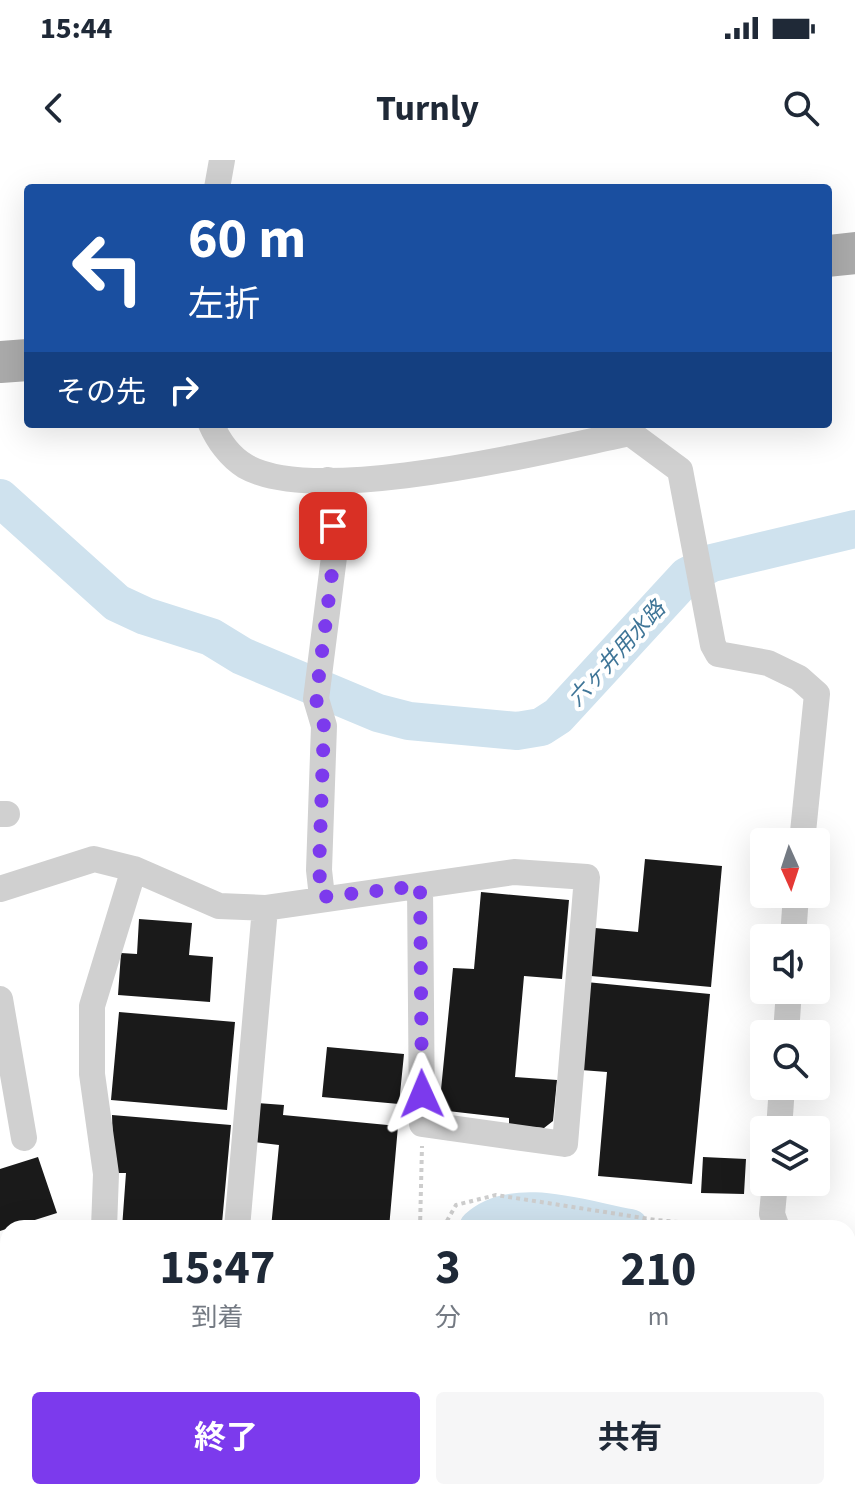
<!DOCTYPE html>
<html lang="ja">
<meta charset="utf-8">
<style>
:root{--surface:#fff;--page:#f6f6f7;--text:#1f2937;--muted:#747a83;--accent:#7c3aed}
body{margin:0;font-family:"Source Sans 3","Noto Sans JP",sans-serif;background:var(--page);color:var(--text);height:100vh;display:flex;flex-direction:column;font-size:30px;white-space:nowrap}
*{box-sizing:border-box;margin:0}
p{font-size:26px;color:var(--muted)}
.icon{flex:none;width:44px;height:44px;fill:none;stroke:currentColor;stroke-width:2;stroke-linecap:round;stroke-linejoin:round}
.map{position:relative;flex:1;overflow:hidden}
.panel{position:absolute;left:0px;top:1060px;width:856px;height:280px;display:flex;flex-direction:column;background:var(--surface);border-radius:24px 24px 0 0;box-shadow:0 8px 32px #0002}
.panel>*{flex:none}
.hud{position:absolute;left:24px;top:24px;width:808px;height:244px;border-radius:8px;box-shadow:0 8px 32px #0002;background:#1a4fa0;color:#fff;overflow:hidden}
.needle{width:52px;rotate:177deg}
.tools{position:absolute;left:750px;top:668px;display:grid;gap:16px}
.tools a{display:grid;place-items:center;width:80px;height:80px;border-radius:8px;background:var(--surface);box-shadow:0 8px 32px #0002;font-size:40px}
.pin{position:absolute;display:grid;place-items:center;width:68px;height:68px;color:#fff;margin:-34px;border-radius:16px;box-shadow:0 4px 12px #0006}
.me{position:absolute;width:88px;margin:-44px;rotate:359deg;stroke-linejoin:round;filter:drop-shadow(0 0 6px #0008)}
.turn{display:flex;align-items:center;gap:28px;height:168px;padding:0 32px;font-size:36px}
.turn .icon{width:104px;height:104px;stroke-width:2.5}
.turn b{display:block;font-size:56px;line-height:68px}
.then{display:flex;align-items:center;height:76px;padding:0 32px;background:#0003;gap:16px;font-size:30px}
.eta{display:flex;justify-content:space-evenly;align-items:center;height:136px;text-align:center}
.eta b{font-size:48px;font-weight:700;line-height:56px}
.cta{display:flex;gap:16px;margin-top:auto;padding:16px 32px}
.cta a{flex:1;height:92px;border-radius:8px;background:var(--accent);color:#fff;font-size:32px;font-weight:700;line-height:92px;text-align:center}
.cta a+a{background:var(--page);color:var(--text)}
.status{display:flex;justify-content:space-between;align-items:center;height:56px;padding:0 40px;background:var(--surface);direction:ltr}
.status svg{height:22px;fill:currentColor}
header{display:flex;justify-content:space-between;align-items:center;height:104px;padding:0 32px;background:var(--surface);font-size:36px;font-weight:700}
.map>svg:first-child{display:block}
.lines{fill:none;stroke-linecap:round;stroke-linejoin:round}
.stream{stroke:#cfe2ee;stroke-width:6}
.river{stroke:#cfe2ee;stroke-width:38}
.building{fill:#1a1a1a}
.path{stroke:#cdcdcd;stroke-width:4;stroke-dasharray:4 4;stroke-linecap:butt}
.street{stroke:#d0d0d0;stroke-width:26}
.primary{stroke:#ababab;stroke-width:42}
.route{stroke:#7c3aed;stroke-width:14;stroke-dasharray:0 25.2}
.labels{text-anchor:middle;stroke-width:8;stroke-linejoin:round;paint-order:stroke}
.water-label{font-size:22px;font-style:italic;fill:#3f7597;stroke:#fff}
</style>
<div class="status"><b>15:44</b><svg viewBox="0 0 49 12"><path d="M0 12V9h3v3zM5 12V6h3v6zM10 12V3h3v9zM15 12V0h3v12zM26 1h20v11H26zM47 4h2v5h-2z"/></svg></div>
<header><svg class="icon" aria-label="back" viewBox="0 0 24 24"><path d="M15 5l-7 7 7 7"/></svg>Turnly<svg class="icon" aria-label="search" viewBox="0 0 24 24"><circle cx="10" cy="10" r="6"/><path d="M15 15l6 6"/></svg></header>
<div class="map">
<svg width="855" height="1340" viewBox="0 0 855 1340">
<rect width="100%" height="100%" fill="#fff"/>
<g class="lines">
<path class="stream" d="M500,1340l2,-8"/>
<path class="river" d="M0,338l117,105 28,13 66,21 31,19 136,57 31,8 108,10 24,-4 17,-11 129,-140 25,-13 143,-34
M478,1068c37,-34 109,-7 152,0
M848,1102h7
M420,1340l4,-8"/>
</g>
<path class="building" d="M645,699l77,7 -11,121 -120,-11 4,-48 43,4z
M481,732l88,8 -7,79 -38,-3 -9,101 42,3 -4,41 -9,7 -35,-3v-7l-70,-8 14,-142 21,1z
M139,759l53,4 -3,32 24,2 -3,45 -92,-7 3,-42 16,1z
M586,822l124,12 -18,190 -94,-8 9,-104 -26,-2z
M119,852l116,10 -8,88 -116,-10z
M327,887l77,7 -5,50 -77,-7z
M257,943l27,2 -1,10 115,11 -9,102h-118l8,-83 -26,-3z
M112,955l119,10 -9,98 -28,-2 -1,7h-71l4,-55h-12z
M38,997l19,56 -57,18v-62z
M703,997l43,2 -2,35 -43,-1z
M850,1136h5v46h-2z"/>
<g class="lines">
<path class="path" d="M420,1068l2,-82
M443,1068l13,-23 40,-10 160,25 87,8
M404,1340l2,-8"/>
<path class="street" d="M217,28l5,-28
M211,264c7,16 19,33 34,42 72,42 302,-16 385,-33l50,37 33,175 5,9 50,9 31,15 18,16 -15,148
M0,654h7
M0,729l94,-30 40,10 85,37 46,2 249,-36 73,5 -22,267 -143,-20 -2,-238
M322,737l-3,-27 5,-144 -8,-27 19,-150 -7,-69
M793,778l3,-44
M0,839l24,139
M786,874l3,-44
M779,970l3,-44
M775,1022l-3,32 5,14
M104,1068l2,-54 -14,-100v-68l42,-137
M237,1068l28,-320
M44,1332v8
M817,1332l2,8"/>
<path class="primary" d="M828,96l27,-3
M0,202l28,-2"/>
</g>
<g class="lines">
<path class="route" d="M333,366l2,23 -19,150 8,27 -5,144 3,27 98,-11 2,208"/>
</g>
<g class="labels">
<g class="water-label">
<text transform="translate(616 493) rotate(-48)" y="8">六ヶ井用水路</text>
</g>
</g>
</svg>
<div class="tools">
<a><svg class="needle" viewBox="-14 -14 28 28"><path d="M0-13l5 13h-10z" fill="#e53935"/><path d="M0 13l5-13h-10z" fill="#747a83"/></svg></a>
<a><svg class="icon" aria-label="sound" viewBox="0 0 24 24"><path d="M4 9h4l5-4v14l-5-4H4zM17 9q2 3 0 6"/></svg></a>
<a><svg class="icon" aria-label="search" viewBox="0 0 24 24"><circle cx="10" cy="10" r="6"/><path d="M15 15l6 6"/></svg></a>
<a><svg class="icon" aria-label="layers" viewBox="0 0 24 24"><path d="M12 4l9 5-9 5-9-5zM3 14l9 5 9-5"/></svg></a>
</div>
<div class="pin" style="left:333px;top:366px;background:#d93025"><svg class="icon" aria-label="arrive" viewBox="0 0 24 24"><path d="M6 21V4h12l-3 4 3 4H6"/></svg></div>
<svg class="me" style="left:422px;top:934px" viewBox="-20 -20 40 40"><path d="M0-17L14 15 0 8-14 15z" fill="#7c3aed" stroke="#fff" stroke-width="4"/></svg>
<div class="hud">
<div class="turn"><svg class="icon" aria-label="left" viewBox="0 0 24 24"><path d="M17 20v-9H6M10 6l-5 5 5 5"/></svg><div><b>60 m</b>左折</div></div>
<div class="then">その先<svg class="icon" aria-label="right" viewBox="0 0 24 24"><path d="M7 20v-9h11M14 6l5 5-5 5"/></svg></div>
</div>
<section class="panel">
<div class="eta">
<div><b>15:47</b><p>到着</p></div>
<div><b>3</b><p>分</p></div>
<div><b>210</b><p>m</p></div>
</div>
<div class="cta"><a>終了</a><a>共有</a></div>
</section>
</div>
